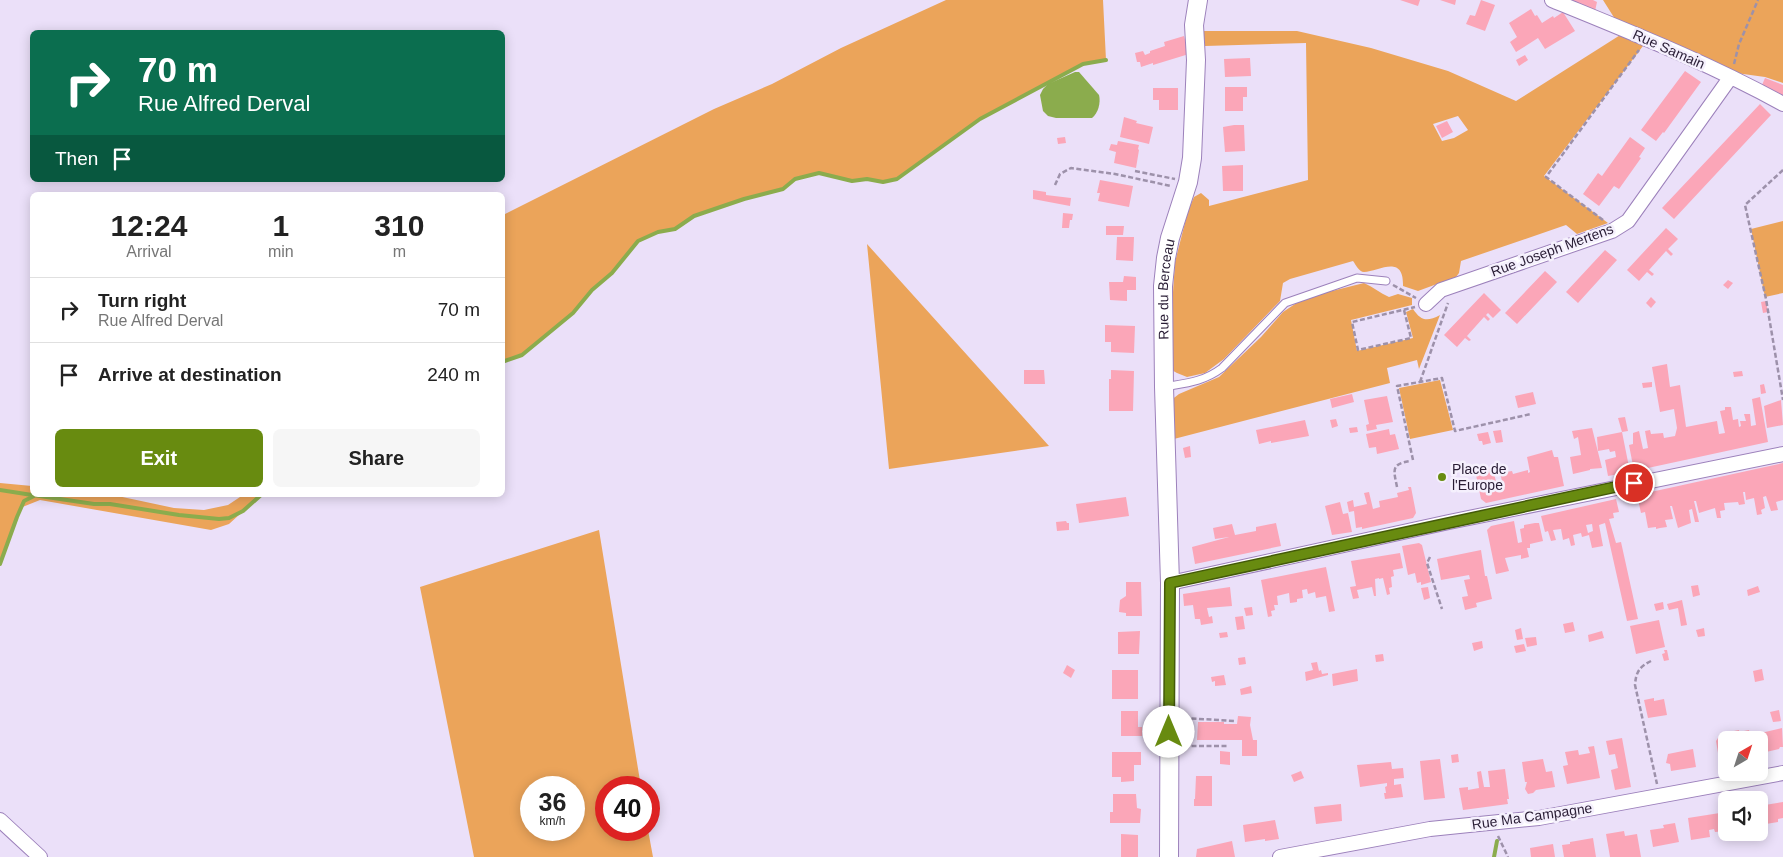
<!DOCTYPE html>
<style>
:root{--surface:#fff;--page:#f6f6f6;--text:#222;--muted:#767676;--line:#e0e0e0;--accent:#688b10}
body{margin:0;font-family:Arial,sans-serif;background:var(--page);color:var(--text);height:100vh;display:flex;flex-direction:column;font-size:19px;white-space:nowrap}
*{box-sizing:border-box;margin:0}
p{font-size:16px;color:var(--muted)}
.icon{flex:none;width:28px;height:28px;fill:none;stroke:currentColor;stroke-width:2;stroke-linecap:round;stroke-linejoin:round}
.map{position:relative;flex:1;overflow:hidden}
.drawer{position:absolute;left:30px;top:192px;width:475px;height:305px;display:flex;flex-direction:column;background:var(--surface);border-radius:8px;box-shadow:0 2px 12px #0003}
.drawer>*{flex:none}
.guide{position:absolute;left:30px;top:30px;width:475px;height:152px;border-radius:8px;box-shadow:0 2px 12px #0003;background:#0b6e4f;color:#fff;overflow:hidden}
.needle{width:32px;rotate:39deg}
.tools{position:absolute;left:1718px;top:731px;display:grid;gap:10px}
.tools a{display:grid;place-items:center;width:50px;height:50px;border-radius:8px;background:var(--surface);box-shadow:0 2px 12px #0003;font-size:25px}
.speed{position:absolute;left:520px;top:776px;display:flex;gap:10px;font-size:25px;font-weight:700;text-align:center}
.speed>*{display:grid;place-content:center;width:65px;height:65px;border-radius:50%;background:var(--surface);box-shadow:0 2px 12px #0003;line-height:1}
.speed small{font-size:12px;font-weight:400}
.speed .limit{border:8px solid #d22;background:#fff;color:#111}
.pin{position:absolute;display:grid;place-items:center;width:42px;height:42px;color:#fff;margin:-21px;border:2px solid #fff;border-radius:50%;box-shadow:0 1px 5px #0007}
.me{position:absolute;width:55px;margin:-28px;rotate:0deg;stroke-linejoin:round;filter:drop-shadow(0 0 4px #0008)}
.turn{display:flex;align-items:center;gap:18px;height:105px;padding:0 25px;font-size:22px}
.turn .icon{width:65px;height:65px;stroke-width:2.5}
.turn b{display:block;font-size:35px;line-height:42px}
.then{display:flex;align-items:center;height:48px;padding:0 25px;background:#0003;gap:10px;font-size:19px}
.eta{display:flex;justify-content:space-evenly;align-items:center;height:85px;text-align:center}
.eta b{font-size:30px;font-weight:700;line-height:35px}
.primary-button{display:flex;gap:10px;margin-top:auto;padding:10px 25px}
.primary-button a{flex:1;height:58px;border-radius:8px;background:var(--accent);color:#fff;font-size:20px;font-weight:700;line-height:58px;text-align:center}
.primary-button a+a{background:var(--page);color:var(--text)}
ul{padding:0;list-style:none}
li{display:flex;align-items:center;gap:15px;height:65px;padding:0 25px;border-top:1px solid var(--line)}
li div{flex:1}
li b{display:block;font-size:19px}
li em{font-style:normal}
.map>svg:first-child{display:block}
.green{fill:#eba45a;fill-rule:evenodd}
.water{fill:#8bac4d}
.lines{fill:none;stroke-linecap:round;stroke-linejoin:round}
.stream{stroke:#8bac4d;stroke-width:4}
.building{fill:#fba6b8;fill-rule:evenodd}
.service-casing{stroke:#9c81bb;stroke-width:9}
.minor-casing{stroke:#9c81bb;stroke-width:16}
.tertiary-casing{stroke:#9c81bb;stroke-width:20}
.path{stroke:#9d91aa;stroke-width:2.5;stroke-dasharray:5 2.5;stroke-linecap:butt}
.service{stroke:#fff;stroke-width:7}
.minor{stroke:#fff;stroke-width:14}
.tertiary{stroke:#fff;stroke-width:18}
.route-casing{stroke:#445a0a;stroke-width:12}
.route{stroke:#688b10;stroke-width:9}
.poi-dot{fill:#688b10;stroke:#f5f0fd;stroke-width:2}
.labels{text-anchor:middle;stroke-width:5;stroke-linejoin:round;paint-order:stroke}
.street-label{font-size:14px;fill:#291d35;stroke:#f5f0fd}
.poi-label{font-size:14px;fill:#291d35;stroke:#f5f0fd;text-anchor:start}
</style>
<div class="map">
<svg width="1783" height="857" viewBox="0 0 1783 857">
<rect width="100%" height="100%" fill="#ebe0f9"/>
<path class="green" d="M946,0h157l3,60 -23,4 -103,55 -83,60 -14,3 -16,-3 -15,2 -33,-8 -23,6 -13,10 -39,10 -50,17 -19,13 -17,3 -20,9 -26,32 -20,17 -19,23 -51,42 -19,7v-147l211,-106 58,-25 69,-36z
M1603,0h180v83l-18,-6 -29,-4 -121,-54z
M1203,31h94l74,17 77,23 68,30 109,-69 21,10 -102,134 64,47 -31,11 -11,-9 -3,1 -102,35 -2,12 -3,4 -38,14 -15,-5c1,-33 -25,-14 -39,-14 -5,0 -8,-7 -11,-11l-63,18 -7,4 -3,18 -56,58 -19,14 -18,4 -10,-4 -9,-5 7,-106 13,-51 6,-14 7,-4 8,7v6l99,-26 -2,-137 -101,3zM1458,116l10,14 -14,8 -12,3 -9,-17z
M1783,221v72l-18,4 -14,-68z
M867,244l182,202 -160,23z
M1364,283c9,4 16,10 25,14l9,-3 14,4v7l-61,15 6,31 56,-13 -7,-26 7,-3c8,12 14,13 27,6l-21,54 -2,-9 -30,8 3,15 -220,57v-39l9,-7 40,-17 42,-40 22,-25 18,-12 19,-6z
M1440,380l13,50 -43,9 -11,-51z
M0,483l32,3v9h81l61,13 30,2 24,-5 15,-10h18l-32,29 -18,6 -171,-30 -20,8 -20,56z
M599,530l42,257 -35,1v42h42l5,27h-179l-54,-270zM531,788h43v42h-43z"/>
<path class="water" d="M1075,72h4l20,23c2,8 -1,18 -7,23h-36l-8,-2 -5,-5 -3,-16 3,-6 5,-5z"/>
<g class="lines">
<path class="stream" d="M502,362l20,-7 51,-42 19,-23 20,-17 26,-32 20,-9 17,-3 19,-13 50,-17 39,-10 12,-10 24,-6 33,8 15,-2 16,3 14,-3 83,-60 103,-55 23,-4
M0,490l32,5
M33,495l61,9h16l69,11 40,4 10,-1 14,-7 18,-16
M0,564l17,-47 7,-16 12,-6
M1494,857l3,-16"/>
</g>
<path class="building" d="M1400,0h20l-2,6z
M1440,0h16l-1,5z
M1481,0l14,5 -10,26 -19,-7 4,-9 5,1z
M1568,0h25l4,2 -2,9z
M1531,9l4,7 2,-1 5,8 11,-7 1,2 9,-6 12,19 -30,18 -7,-11 -22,14 -6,-10 7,-5 -8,-14z
M1184,36l5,18 -36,11v-2l-12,4 -1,-5h-3l-2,-9 8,-2 2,4 5,-2v-2l15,-5 -1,-4z
M1525,55l3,5 -9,6 -3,-6z
M1250,58l1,18 -26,1 -1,-18z
M1685,71l16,11 -37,51 -1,-1 -7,9 -15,-11z
M1765,78l18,7v11l-21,-11z
M1225,87h22v10h-4v14h-18z
M1153,88h25v22h-19v-10h-6z
M1760,104l11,11 -97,104 -12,-11z
M1124,117l13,4 -1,2 17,4 -4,17 -29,-7z
M1447,121l6,11 -11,6 -6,-12z
M1234,125h10l1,26 -20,1 -2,-25z
M1065,137l1,6 -8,1 -1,-6z
M1630,137l15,11 -6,9 2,1 -22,31 -5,-3 -15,20 -16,-12 15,-21 4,3z
M1118,141l21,4 -1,4 1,1 -3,18 -22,-5 2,-11 -7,-2 2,-6 6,1z
M1243,165v26h-20l-1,-25z
M1100,180l33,6 -4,21 -31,-6 2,-8h-3z
M1033,190l13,2v3l25,3 -1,8 -37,-7z
M1063,213l10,1 -1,6h-2l-1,8h-7z
M1106,226h18l-1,9h-17z
M1666,228l12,11 -10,10 5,5 -2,2 -5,-5 -17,19 5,4 -2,2 -5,-4 -8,9 -12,-11z
M1117,237h17l-1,24 -17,-1z
M1605,250l12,10 -39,43 -12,-11z
M1545,271l12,11 -40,42 -12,-11z
M1124,276l12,1v13h-9v11l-17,-1 -1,-18h14z
M1728,280l5,3 -5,6 -5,-4z
M1484,293l17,17 -8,8 -5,-5 -2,2 4,4 -2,2 -4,-4 -17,19 4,4 -2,1 -4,-3 -8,9 -13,-12z
M1651,297l5,5 -5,6 -5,-5z
M1766,301l2,11 -5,1 -2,-11z
M1105,325l30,1 -1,27 -23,-1v-10h-6z
M1667,364l3,23 10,-2 6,42 31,-6 2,13 6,-1 -5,-22 5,-1v-3h6l2,13 5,-1 1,8 2,-1 -1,-5h6l-2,-7h6l1,12 5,-1 -4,-26 8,-2 8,45 -134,29 -5,-26 4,-1v-11l6,-2 4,18 5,-1 -3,-17 5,-1 1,4 12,-1 1,5 11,-2 2,-8 -3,-19 -14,3 -8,-45z
M1024,370h20l1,14h-21z
M1111,370l23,1 -1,40h-24v-32h2z
M1742,371l1,5 -9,1 -1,-5z
M1652,382v5l-9,1 -1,-5z
M1764,384l2,9 -5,1 -1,-9z
M1533,392l3,12 -18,4 -3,-12z
M1352,394l2,8 -22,6 -2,-9z
M1387,396l6,26 -17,3 1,4 -10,2 -1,-6 3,-1 -5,-24z
M1781,400l2,25 -16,3 -3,-22z
M1625,417l3,14 -6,1 -4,-14z
M1336,419l2,7 -6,2 -2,-8z
M1305,420l4,16 -38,7v-2l-12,3 -3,-14z
M1357,427l1,5 -8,1 -1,-5z
M1592,428l10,40 -12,1v1l-17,4 -3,-17 11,-2 -3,-18 -4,2 -2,-8z
M1389,429l1,6 5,-1 4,15 -22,5 -1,-7 -7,1 -3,-14z
M1501,430l2,12 -7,1 -3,-12z
M1488,432l3,11 -8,2 -1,-4h-3l-2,-7z
M1622,432l8,40 -22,4 -3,-16 11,-3 -1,-6 -5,1 -1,-3 -11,2 -1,-14z
M1190,446l1,11 -6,1 -2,-10z
M1552,450l2,7h4l6,29 -78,17 -5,-4 -5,-24 13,-3 -1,-3 5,-1 3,14 6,-1 -2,-8 12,-2 1,3 15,-4v3l2,-1 -3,-15z
M1783,463v37l-7,2 2,8 -7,1 -5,-15 -3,1 2,11 -4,2 1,4 -5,1 -3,-17 -8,2 -1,-8h-2l2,12 -6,1 -1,-3 -14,1 1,7 -5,1 1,7h-4l-2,-10 -16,5 -3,-12h-2l5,21h-4l-3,-13 -3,1 2,13 -13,5 -6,-22h-2l3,13 -8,1 2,7 -7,1 -4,1v-2l-8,1 -3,-16 -4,1 -4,-18z
M1408,487h3l5,26 -3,5 -51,11v-2l-6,1 -2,-17 -5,1 -2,-10 6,-2 1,7 13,-3 -3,-11 5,-1 4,17 7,-2 -1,-6 19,-4 -1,-4 12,-3z
M1126,497l3,19 -50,7 -3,-19z
M1616,499l3,13 -6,1 1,5 -5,1 7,24 5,-1 17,77 -11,2 -22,-98 -6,2 4,21 -11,2 -3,-13 -7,2 -1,-4 -8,2 2,10 -4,1 -2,-8 -6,2 -2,-11 -8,1 3,10 -5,1 -3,-10 -3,1 -4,-16zM1592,524l1,7 -5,2 -2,-8z
M1340,502l3,12 5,-1 4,19 -20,3 -7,-29z
M1066,521l1,2h2v7l-12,1 -1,-9z
M1514,521l4,22 4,-1 -2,-13 4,-1v-3l11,-2h4l4,18 -13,3v4h-3l2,9 -8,2v-4l-16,3 4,13 -13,3 -9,-44 4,-4z
M1276,523l5,23 -86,18 -3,-17 37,-10 -14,2 -2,-11 19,-4 3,11 21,-4v-4z
M1419,543l3,2 9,37 -10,3v-3l-4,1 -2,-10 -7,2 -6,-29z
M1481,550l4,26h2l5,23 -16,4 1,4 -12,3 -3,-13 6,-1 -4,-16 6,-1 -1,-4 -28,5 -4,-21z
M1400,553l3,15 -10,2 1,6 -3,1 1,10 -3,1 1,6 -3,1 -4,-17 -4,1v-1l-4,1 1,17h-2l-2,-9 -15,3 2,8 -6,1 -3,-12 6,-1 -5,-25z
M1326,567l9,44 -6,1 -3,-16 -10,2 -1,-6 -7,2 -1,-5 -5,1 1,8 -6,1v3l-7,1 -1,-10 -12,3 1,9h-4l1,5 -4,1 1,5 -4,1 -7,-37z
M1126,582h15l1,34h-16v-3l-7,-1 1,-12 6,-4z
M1698,585l2,10 -7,2 -2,-11z
M1758,586l2,6 -12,4 -1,-6z
M1230,587l2,19 -25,2 2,9 3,-1 1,7 -12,2 -1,-6h-5l-2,-14 -9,1 -1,-12z
M1428,587l2,11 -6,2 -3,-12z
M1682,600l5,25 -6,1 -3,-18 -9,2 -2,-6z
M1663,602l1,7 -8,2 -2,-7z
M1252,607l1,8 -7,1 -2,-8z
M1243,616l2,13 -8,1 -2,-13z
M1659,620l6,27 -29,7 -6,-28z
M1573,622l2,9 -10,2 -2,-9z
M1521,628l2,11 -6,1 -2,-10z
M1704,628l1,8 -7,1 -2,-7z
M1140,631l-1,23h-21v-22z
M1602,631l2,7 -15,4 -1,-7z
M1227,632l1,5 -8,1 -1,-5z
M1536,637l1,8 -10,2 -2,-9z
M1482,641l1,7 -9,3 -2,-8z
M1524,644l2,7 -10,2 -2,-7z
M1664,650h3l2,10 -5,1 -2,-7 3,-1z
M1383,654l1,7 -8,1 -1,-7z
M1245,657l1,7 -7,1 -1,-7z
M1317,662l2,9 2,-1 1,4 6,-1v2l-22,6 -1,-9 8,-2 -2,-7z
M1067,665l8,5 -4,8 -8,-5z
M1357,669l1,12 -25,5 -1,-12z
M1762,669l2,11 -9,2 -2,-11z
M1112,670h26v29h-26z
M1224,675l2,10 -11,1v-5l-3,1 -1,-5z
M1251,686l1,7 -11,2 -1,-6z
M1654,698v3l10,-2 3,16 -19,3 -4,-18z
M1779,710l2,11 -8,1 -3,-10z
M1121,711h17v16h4v9h-21z
M1238,716l13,1 -1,8 3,15h4v16h-15v-16h-45l1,-18h26v2h13z
M1782,728l1,19h-3l-1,2 -13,3 -5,-19z
M1739,730l1,10h-10l-1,-8z
M1749,730l2,10h-6l-1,-9z
M1622,738l9,49 -16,3 -4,-20 7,-2 -3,-14 -6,1 -3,-14z
M1718,738h3l1,3 4,-1v30l-5,1 -5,-30z
M1594,746l6,32 -33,6 -4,-18 5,-1 -3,-13 13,-2 1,5 11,-2 -2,-6z
M1693,749l3,18 -25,4 -1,-7 -4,-1 2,-9z
M1220,751l10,1v13l-10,-1z
M1759,751h2l2,13 -4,1z
M1112,752h29v13h-7v16l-13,1v-5h-9z
M1458,754l1,8 -7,1 -1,-8z
M1440,759l5,39 -21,2 -4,-39z
M1543,759l3,13 6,-1 3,16 -19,3 -3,3 -5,1 -3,-5 2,-7h-2l-3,-20z
M1391,762l1,7 11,-1 1,10 -10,1v6l7,-1 2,13 -18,2 -1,-6h2l-1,-6 2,-1v-3l-27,4 -3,-22z
M1505,769l4,30h-2l1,5 -45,6 -4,-22 9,-1v3l11,-2 -2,-16 4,-1 3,16h6l-2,-16z
M1301,771l3,7 -10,4 -3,-7z
M1196,776h16v30h-18v-7h1z
M1113,794h23l1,14 4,1 -1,14h-30v-11h3z
M1783,802v16l-5,1v3l-12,2 -1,-3 -6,1v-16z
M1341,804l1,17 -26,3 -2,-17z
M1726,812v19l-11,1 -1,-3 -5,1 1,7 -19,3 -3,-22z
M1275,820l4,19 -14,2v-2l-20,3 -2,-17z
M1675,823l4,19 -26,5 -3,-17 14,-2 -1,-3z
M1624,831l1,5 12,-2 4,23h-31l-4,-23z
M1121,834l17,1v22h-17z
M1593,838l3,19h-32l-2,-12 8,-1v-2z
M1232,841l3,16h-39l1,-8z
M1553,844l2,13h-24l-1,-9z"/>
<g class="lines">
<defs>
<path id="service" d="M1164,387c23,-4 39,-5 58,-19l63,-65 72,-25 29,3"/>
<path id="minor" d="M1552,0c78,32 157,63 231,104
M1426,304l15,-14 171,-59 16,-10 102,-143
M1170,583l279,-61 334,-68
M0,820l40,37
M1280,857l150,-28 109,-11 244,-45"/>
<g id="tertiary">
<path id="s1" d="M1169,857l1,-274 -6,-196 -1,-101 3,-28 4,-20 18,-56 4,-24 4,-98 -2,-35 4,-25"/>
</g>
</defs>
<use href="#service" class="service-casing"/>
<use href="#minor" class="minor-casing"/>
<use href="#tertiary" class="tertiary-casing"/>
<path class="path" d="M1734,64l5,-20 19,-44
M1783,170l-38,35 21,94 17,101
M1135,171l40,8
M1055,185l5,-11 11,-6 44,6 56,12
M1603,220l-57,-43 93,-127
M1393,285l23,13
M1404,310l7,28 -53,12 -6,-28 63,-15
M1420,382l28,-79
M1413,460l-16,-74 45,-8 13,53 76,-17
M1397,487c-3,-16 -7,-23 13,-26
M1430,557l-3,6 15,46
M1651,661c-12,6 -15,11 -16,24l22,99
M1184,718l51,3
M1184,746h44
M1498,836l10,21"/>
<use href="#service" class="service"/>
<use href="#minor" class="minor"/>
<use href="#tertiary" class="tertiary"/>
</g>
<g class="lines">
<defs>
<path id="route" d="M1169,732l1,-149 464,-100"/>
</defs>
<use href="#route" class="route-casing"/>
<use href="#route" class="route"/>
</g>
<circle class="poi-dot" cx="1442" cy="477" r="5"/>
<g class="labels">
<g class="street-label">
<text transform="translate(1669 49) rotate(24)" y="5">Rue Samain</text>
<text transform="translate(1552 250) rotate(-20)" y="5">Rue Joseph Mertens</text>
<text dy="5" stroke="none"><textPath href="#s1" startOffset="568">Rue du Berceau</textPath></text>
<text transform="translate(1532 816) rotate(-8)" y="5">Rue Ma Campagne</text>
</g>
<g class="poi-label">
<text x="1452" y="474">Place de<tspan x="1452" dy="16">l'Europe</tspan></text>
</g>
</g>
</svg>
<div class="tools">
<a><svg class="needle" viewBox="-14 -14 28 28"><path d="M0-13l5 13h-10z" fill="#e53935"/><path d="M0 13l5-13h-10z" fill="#767676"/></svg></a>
<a><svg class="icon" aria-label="sound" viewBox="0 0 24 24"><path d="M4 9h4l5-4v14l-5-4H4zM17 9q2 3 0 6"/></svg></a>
</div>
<div class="speed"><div>36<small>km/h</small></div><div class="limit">40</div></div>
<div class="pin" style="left:1634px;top:483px;background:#d93025"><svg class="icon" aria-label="arrive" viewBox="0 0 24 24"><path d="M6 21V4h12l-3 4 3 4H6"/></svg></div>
<svg class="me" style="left:1169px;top:732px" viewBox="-20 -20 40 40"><circle r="19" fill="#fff"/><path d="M0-13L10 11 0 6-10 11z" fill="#688b10"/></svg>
<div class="guide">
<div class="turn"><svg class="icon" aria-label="right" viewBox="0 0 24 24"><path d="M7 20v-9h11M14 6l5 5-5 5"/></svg><div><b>70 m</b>Rue Alfred Derval</div></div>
<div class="then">Then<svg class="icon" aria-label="arrive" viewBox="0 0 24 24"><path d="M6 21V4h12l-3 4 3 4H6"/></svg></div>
</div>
<section class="drawer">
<div class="eta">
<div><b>12:24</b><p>Arrival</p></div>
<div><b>1</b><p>min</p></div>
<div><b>310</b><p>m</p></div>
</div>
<ul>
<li><svg class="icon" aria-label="right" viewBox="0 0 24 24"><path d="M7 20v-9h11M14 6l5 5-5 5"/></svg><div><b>Turn right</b><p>Rue Alfred Derval</p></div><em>70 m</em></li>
<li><svg class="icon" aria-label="arrive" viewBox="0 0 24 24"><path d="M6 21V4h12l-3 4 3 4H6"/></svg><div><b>Arrive at destination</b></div><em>240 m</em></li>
</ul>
<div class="primary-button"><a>Exit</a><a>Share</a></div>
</section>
</div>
